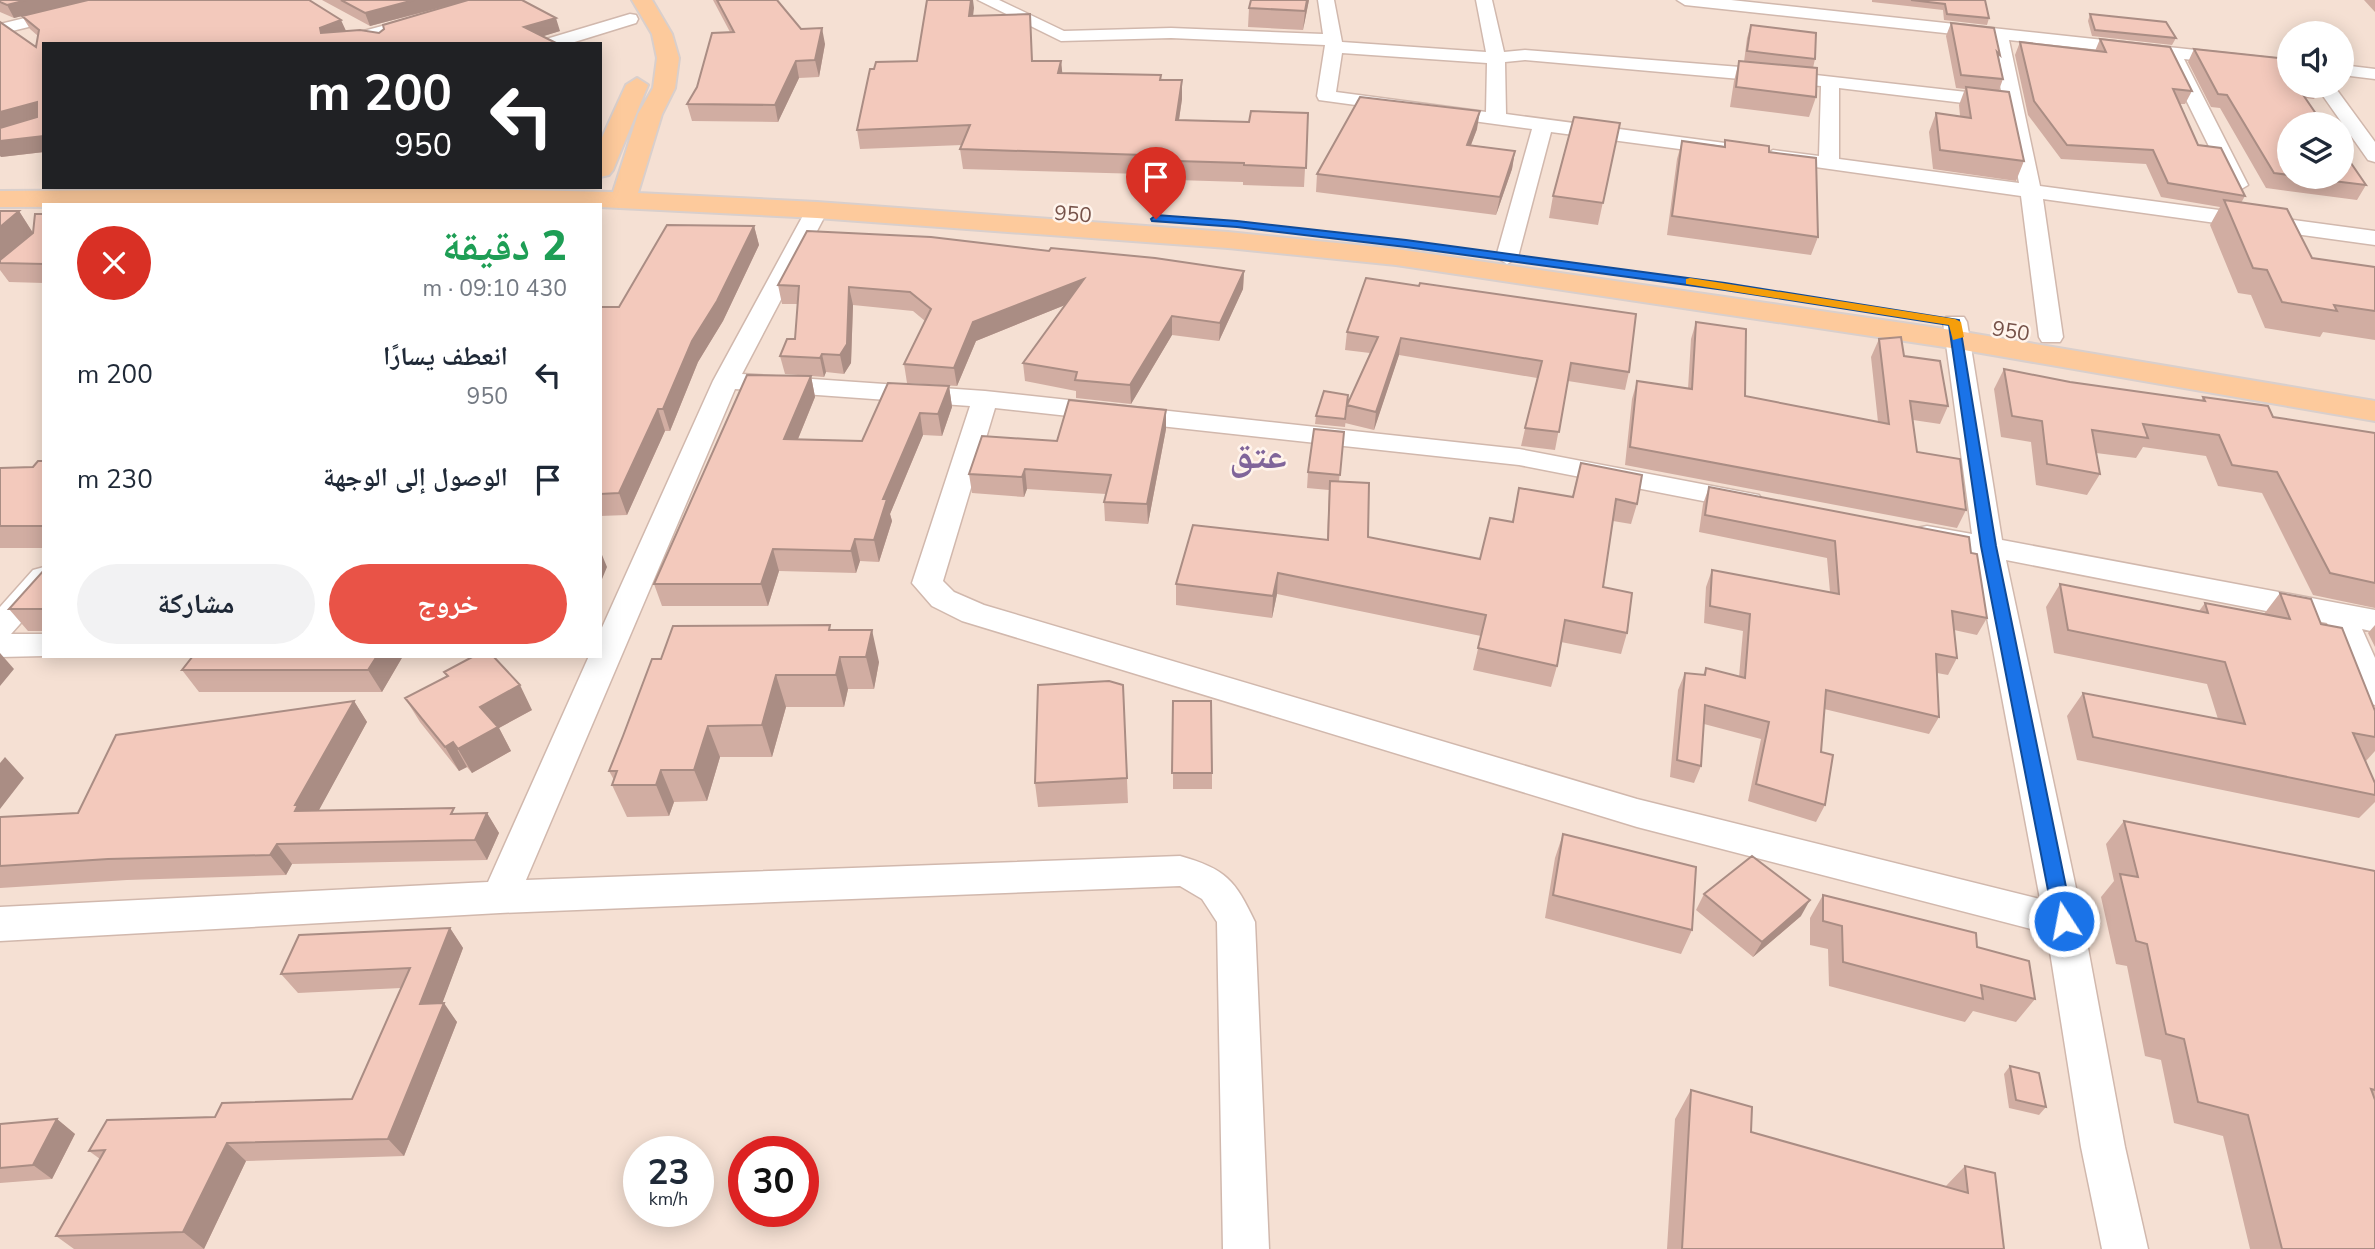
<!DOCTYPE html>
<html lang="ar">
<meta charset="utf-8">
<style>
:root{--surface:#fff;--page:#f2f2f3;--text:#1f2937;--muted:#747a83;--accent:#e95347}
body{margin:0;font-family:"Nunito Sans","Noto Naskh Arabic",sans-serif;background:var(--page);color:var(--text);direction:rtl;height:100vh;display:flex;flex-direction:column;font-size:26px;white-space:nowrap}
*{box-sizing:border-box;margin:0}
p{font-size:23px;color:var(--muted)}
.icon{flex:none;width:38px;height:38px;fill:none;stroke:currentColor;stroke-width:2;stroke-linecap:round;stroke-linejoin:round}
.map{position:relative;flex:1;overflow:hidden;direction:ltr}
.sheet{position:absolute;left:42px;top:203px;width:560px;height:455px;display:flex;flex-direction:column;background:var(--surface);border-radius:0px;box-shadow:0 4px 18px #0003;direction:rtl}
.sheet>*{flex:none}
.guide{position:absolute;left:42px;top:42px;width:560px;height:147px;border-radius:0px;box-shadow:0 4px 18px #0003;direction:rtl;background:#202124;color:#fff;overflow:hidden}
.fabs{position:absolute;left:2277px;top:21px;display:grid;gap:14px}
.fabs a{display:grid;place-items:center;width:77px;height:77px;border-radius:50%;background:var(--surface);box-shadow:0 4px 18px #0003;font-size:35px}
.speed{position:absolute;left:623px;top:1136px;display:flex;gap:14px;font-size:35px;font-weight:700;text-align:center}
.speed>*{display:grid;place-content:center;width:91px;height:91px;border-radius:50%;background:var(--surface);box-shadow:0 4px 18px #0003;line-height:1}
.speed small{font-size:18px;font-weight:400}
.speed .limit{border:10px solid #d22;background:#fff;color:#111}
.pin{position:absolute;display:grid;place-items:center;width:60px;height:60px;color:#fff;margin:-72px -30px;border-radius:50% 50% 50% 0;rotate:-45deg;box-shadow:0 0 7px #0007}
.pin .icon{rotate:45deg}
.me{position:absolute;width:77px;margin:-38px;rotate:349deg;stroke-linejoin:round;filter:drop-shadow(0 0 5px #0008)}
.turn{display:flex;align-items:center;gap:24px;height:147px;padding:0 35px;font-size:32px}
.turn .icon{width:91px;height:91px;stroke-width:2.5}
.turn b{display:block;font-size:49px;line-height:60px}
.round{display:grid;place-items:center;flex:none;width:74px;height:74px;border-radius:37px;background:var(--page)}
.overview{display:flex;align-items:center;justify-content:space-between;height:119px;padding:0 35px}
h1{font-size:42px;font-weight:800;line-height:52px;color:#1e9e55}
.primary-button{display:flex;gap:14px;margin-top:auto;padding:14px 35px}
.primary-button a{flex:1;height:80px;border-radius:42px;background:var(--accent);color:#fff;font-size:28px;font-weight:800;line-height:80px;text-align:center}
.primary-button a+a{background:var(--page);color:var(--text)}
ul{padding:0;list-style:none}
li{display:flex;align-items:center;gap:21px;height:105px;padding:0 35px}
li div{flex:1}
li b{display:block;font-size:26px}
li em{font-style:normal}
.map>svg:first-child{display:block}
.residential{fill:#f5e0d3;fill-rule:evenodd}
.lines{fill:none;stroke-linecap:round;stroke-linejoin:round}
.minor-casing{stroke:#d1b8ad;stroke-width:3}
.major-casing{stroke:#d9cfcc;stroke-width:4}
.minor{fill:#fff;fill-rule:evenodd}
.major{fill:#fdca9c;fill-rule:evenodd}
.wall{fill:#d1ada2}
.shaded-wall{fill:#aa8d84}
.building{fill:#f3c9bc;stroke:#aa8d84;stroke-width:2}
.route{fill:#1a73e8;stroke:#114b97;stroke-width:2}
.slow{fill:#f59e0b}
.labels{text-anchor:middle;stroke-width:5;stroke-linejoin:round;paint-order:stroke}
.far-street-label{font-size:21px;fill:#765249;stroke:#fff4ec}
.town-label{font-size:38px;font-weight:bold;fill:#80659a;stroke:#fff4ec}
</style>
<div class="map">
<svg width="2375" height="1249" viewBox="0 0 2375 1249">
<rect width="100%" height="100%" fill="#fdf0e5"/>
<path class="residential" d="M0,0h2375v1249h-2375zM2289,33h53v53h-53zM44,44h556v143h-556zM2289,124h53v53h-53zM44,205h556v451h-556zM639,1152h59v59h-59zM744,1152h59v59h-59z"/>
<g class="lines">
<defs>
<path id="minor" d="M100,0h28l-2,3 -126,31v-10z
M479,0h27l-2,3 -147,41h-30l3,-4z
M978,0h21l65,31 107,-3 152,6 -5,-34h16l8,42 144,10 -10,-52h16l12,52 21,-2 228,18 249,28 -11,-58 -306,-33 -8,-5h54l558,60v10l-105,-11 64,126 -10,6 -10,-6 -63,-128 -156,-17 31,146 335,45v14l-332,-46 20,138 -3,5h-18l-3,-5 -18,-141 -255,-36 -3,-4 10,-6 46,6 2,-70 -296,-26 -20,2 1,52 219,29 10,6 -10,6 -174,-23 -33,125 -11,7 -11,-7 36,-128 -213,-29 -2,-4 8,-51 -154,-7 -110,3zM1342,53l145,10 -1,49 -150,-20zM1839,88l166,20 14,75 -180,-24z
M630,14l6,1 2,4 -2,4 -68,21h-28l3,-4z
M2342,65l33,4v10l-33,-4z
M2316,86h18l41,56v20l-7,-2z
M817,204l11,6 -86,164 243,17 534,58 240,46 4,6 -4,6 -10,3 -230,-45 -524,-57 -52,173 11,11 30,13 653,194 403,100 -65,-345 -58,-12 -5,-7 5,-7 10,-2 45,8 -29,-212 3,-5h18l3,5 35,218 373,70v22l-13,-3 13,29v47l-12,-3 -36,-79 -321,-63 77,361 42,226 23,102h-46l-21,-102 -34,-214 -410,-106 -675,-206 -30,-15 -20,-23 58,-177 -235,-17 -209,491 654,-24c46,13 55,24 75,66l14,327h-46l-6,-327 -15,-23 -22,-13 -680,27 -500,28v-34l488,-25 101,-226h11v-24l113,-251 93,-171z
M44,567v30l-33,37h33v22l-44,1v-50l33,-37z"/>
<path id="major" d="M632,0h20l20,34 7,24 -4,30 -13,26 -24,79 179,9 411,30 168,17 562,82 417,70v20l-417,-72 -562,-84 -168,-17 -411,-30 -217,-11v-2l-600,2v-16l436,-3 177,4 25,-78 15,-26 4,-30 -5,-24z
M637,78l11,7 -35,85 -4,5 -9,2v-35l26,-57z"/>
</defs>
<use href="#minor" class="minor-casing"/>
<use href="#major" class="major-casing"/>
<use href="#minor" class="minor"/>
<use href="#major" class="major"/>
</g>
<path class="wall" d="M0,0l346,31 33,2 80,-30 -89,23 -48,-26h200l38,31 -17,5 -499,8v108l-43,5 35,-110 2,-11 -8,-7 -8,-13 -8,2 -14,-6z
M713,0h64l24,29 24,15 -6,33 -20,1 -21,44 -86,-1 -5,-17 43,-72z
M927,0h46v16l57,-2 2,47h29l1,12 120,7v19l-3,21 70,2 59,-9 -4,74 -61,-2v-3l-101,-3v-5l-179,-5 -3,-20 2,-4 -102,4 -3,-19 17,-61 43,-8z
M1251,0h58l-6,30 -55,-3 1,-19z
M1872,0h113l4,18 -2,7 -43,-5 -1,-10 -71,-8z
M2364,0h11v12z
M2090,14l86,24 -4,7 -80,-9 -4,-15z
M1951,23l49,32 -1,2 4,22 -4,11 25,71 -8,20 -83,-12 -4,-37 7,-19 24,3 -1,-11 6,-16 -9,-1 -10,-52z
M1751,25l64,34 -2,9 3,29 -7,20 -79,-10 4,-26 5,-20 5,1 3,-24z
M2100,39l92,52 -7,13h-5l18,41 47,51 -4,7 71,55 63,9v73l-52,-8 -3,5 -55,-9 -14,-33 -13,-2 -28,-68 10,-18 -59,-10 -15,-33 -85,-5 -33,-44 -13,-60 5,-13 75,9z
M2194,49l95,37h33l-8,13 -9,-1 -16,26v53h53l24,8 -9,15 -91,-12 -46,-80 -9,-1 -23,-45z
M1620,123l-22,102 -49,-7 4,-22z
M1477,129l-6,16 44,6 -3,18 -16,46 -180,-23 1,-18z
M1725,140l44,12 49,85 -7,18 -144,-20 10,-76 5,-18 42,5z
M19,211l14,22 11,-19v69l-35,-1 -9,-12v-7z
M754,226l5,19 -36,76 -25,41 -28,69h-5l-38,84 -27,1v-209h19z
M1049,251l195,20 -1,18 -24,52 -47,-6 -41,69 -55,-6v-7l-51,-10 -2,-18 42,-58 -89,36 -19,45 -50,-3 -3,-19 21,-43 -12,-10 -60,-6 -2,58 -7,11 -18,-2 -2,5 -39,-3 -5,-18 15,-17 3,-35h-16l-4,-19z
M1366,278l263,94 -4,18 -57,-9 -13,69 -34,-4 16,-68 -138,-23 -25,75 -29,-7 2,-18 23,-52 -25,-3 2,-18z
M1696,322l49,74 133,26 -7,-65 8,-18 25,17 44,50 -8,18 -27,-4 4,32 49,58 -9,18 -332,-63 7,-66 5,-18 51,8 3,-50z
M2004,369l66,13 131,19 2,-4 70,20 102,16v175l-62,-13 -51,-102 -44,-7 -12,-30 -63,-9 -7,11 -40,-5 4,21 -13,21 -51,-10 -5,-43 -30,-5 -7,-48z
M811,376l4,21 -17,42 64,2 87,-55 3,21 -10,29 -19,-1 -33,79 2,7 -13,41 -19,-1 -4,12 -77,-2 -11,35h-106l-8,-22z
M1348,395l-3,32 -30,-3 1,-8z
M1166,410v19l-18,95 -43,-3 -1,-19 2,-8 -79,-5 -3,8 -52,-4 -3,-19 88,-33z
M1344,432l-5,49 29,56 112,22 32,-37 7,-34 53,9 9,-34 56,41 -6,20 -18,-3 -10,66 24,46 -6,21 -60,-12 -4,24 -6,21 -78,-17 8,-34 -204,-42 -5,24 -96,-13v-21l151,-44 2,-50 -22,-2 1,-16z
M44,461v87h-44v-80l33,-1z
M1709,487l262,66 16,65 -10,17 -23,-5 3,28 -9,17 -11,-2 2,44 -10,17 -105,-25 -3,43 4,53 -9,17 -68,-21 13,-62 -57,-15 -3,42 -7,17 -24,-6 8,-87 7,-17 18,2 3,-7 33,9 4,-46 -39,-8 2,-36 6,-17 118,22 -3,-34 -128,-26 4,-28z
M44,570v61h-16l-19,-22z
M2060,584l139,27 6,-8 59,11 16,-21 41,31 54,87v40l-9,10 9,22v19l-16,16 -282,-58 -10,-44 16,-23 135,26 -11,-35 -153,-31 -8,-46z
M2375,625v22l-7,-14z
M831,630l48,32 -5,27h-26l-4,18h-58l-14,50h-52l-13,44 -33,1 -5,14 -42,1 -15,-32 2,-5 -5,-9 52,-112z
M193,656h210l-21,36h-183l-17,-22z
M444,672l88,38 -33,18 12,23 -39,22 -5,-6 -8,4 -39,-49 -15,-24 42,-21z
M1123,685l5,118 -90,4 -3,-24z
M354,701l13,21 -49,89 139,3 30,-1 12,20 -12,27 -195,4 -6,11 -159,5 -127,8v-71l78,-4z
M1173,701l39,72v16h-39z
M2124,821l251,50v378h-125l-27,-113 -49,-13 -13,-63 -16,-4 -18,-90 -11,-2 -15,-67 13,-16 -8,-37z
M1563,834l129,96 -11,24 -136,-36 10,-60z
M1704,894l97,22 -48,41 -57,-47z
M1823,895l154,52 58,52 -19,23 -43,-11 -8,11 -136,-36 -1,-37 -18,-4v-27z
M450,928l13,20 -21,55 15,19 -53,134 -158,5 -42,88h-130l-18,-13 44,-77 -11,-8 126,-34 137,-18 49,-111 -103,5 -17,-19z
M2010,1066l36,41 -7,8 -30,-7 -5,-34z
M1691,1090l60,42 194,55 20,-21 39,83h-337l8,-130z
M57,1119l18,15 -23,45 -52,4v-59z"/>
<path class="shaded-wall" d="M27,0h62l-75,18 -7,-13z
M414,0h55l-99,26 -5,-13z
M971,0h2l1,8 -3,25 -2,-17z
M1307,0h2l-6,30 2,-19z
M556,18l4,13 -32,10 -4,-14z
M341,20l6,13h-26l-1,-5z
M822,28l3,16 -6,33 -4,-17z
M796,61l3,17 -21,44 -3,-17z
M1061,61l2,18 -5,-6z
M1182,80v19l-6,40v-19z
M37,102l7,14 -44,13v-17z
M1480,111l-3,18 -13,34 3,-18z
M44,136v16l-43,5 -1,-1v-15z
M1515,151l-3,18 -16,46 4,-18z
M19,211l14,22 -33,28v-44z
M754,226l5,19 -36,76 -25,41 -28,69 -7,-22 29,-68z
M1244,271l-1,18 -24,52 1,-18z
M1084,279l1,18 -109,44 -19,45 -3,-18 19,-46z
M849,287l4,18 -2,58 -7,11 -4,-19z
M1172,316v19l-41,69 -1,-19z
M1401,338l-2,17 -25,75 2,-18z
M822,354l4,18 -2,5 -4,-19z
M811,376l4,21 -26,64 -5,-22z
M949,386l3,21 -10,29 -4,-22z
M658,409l7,22 -38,84 -8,-22z
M1166,410v19l-18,95 -1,-20z
M920,413l3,22 -33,79 2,7 -13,41 -5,-22 9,-41z
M1025,469l2,20 -3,8 -2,-20z
M855,539l5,22 -4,12 -5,-22z
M773,549l6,22 -11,35 -7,-22z
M600,550l7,17 -7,17z
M1278,573l-1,21 -5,24 1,-22z
M872,630l7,32 -5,27 -8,-32z
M0,653l14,16 -14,17z
M377,656h26l-21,36 -14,-22z
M840,657l8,32 -4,18 -8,-32z
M776,675l10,32 -14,50 -10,-32z
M520,685l12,25 -33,18 12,23 -39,22 -14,-24 22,-42z
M354,701l13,21 -55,101 -17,-12v-6z
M708,726l12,31 -13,44 -13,-31z
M453,742l14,25 -8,4 -14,-24z
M5,757l19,21 -24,31v-46z
M661,770l13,32 -5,14 -13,-31z
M487,813l12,20 -12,27 -12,-20z
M277,844l15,20 -6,11 -16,-20z
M1810,900l-9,16 -48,41 9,-15z
M450,928l13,20 -28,75 -15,-19z
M444,1003l13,19 -53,134 -16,-17z
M57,1119l18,15 -23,45 -19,-14z
M227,1143l19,18 -42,88 -21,-17z"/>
<path class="building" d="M0,0h27l-20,5 -7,-3z
M88,0h221l32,20 -21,8 1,5 39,-3 19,3 5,-4 -1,-4 85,-25h54l34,18 -32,9 34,17h-514v92l-44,5v-13l37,-11v-15l-37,10v-90l36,25 3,-17 -17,-14z
M341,0h73l-49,13z
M717,0h60l24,29 21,-1 -7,32 -19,1 -21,44 -88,-1 10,-17 15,-54 22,-1z
M927,0h44l-2,16 61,-2 2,47h29l-3,12 103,2 -1,5h22l-6,40 73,2 2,-11 57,2 -2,55 -62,-3v-2l-102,-3 1,-5 -183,-6 10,-24 -113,5 13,-61h4l2,-7 41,-1z
M1251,0h56l-2,11 -56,-3z
M1911,0h74l4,18 -42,-4 -2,-10z
M2090,14l76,8 10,16 -81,-8z
M1951,23l43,5 6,27 -3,-3 6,27 -42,-4z
M1751,25l65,8 -1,26 -68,-8z
M2100,39l70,8 22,44 -19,-2 25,56 23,3 24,48 -77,-13 -15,-33 -86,-5 -33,-44 -14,-59 86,10z
M2194,49l95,10v27h8l26,38h-34v51l-15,-2 -47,-78 -9,-1z
M1739,61l78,7 -1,29 -80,-10z
M1966,87l43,5 15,69 -84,-11 -4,-37 35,5z
M1360,97l120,14 -13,34 48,6 -15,46 -183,-23z
M1574,117l46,6 -17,80 -50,-7z
M1725,140l44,6v6l47,6 2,79 -146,-21 10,-75 43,6z
M2342,150l24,35 -66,-8h42z
M2224,200l63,9 25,49 63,9v44l-41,-6 3,6 -55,-9 -15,-32 -14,-2z
M0,211h19l-19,16z
M35,214h9v50l-44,-1v-3l33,-27z
M667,225l87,1 -37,75 -25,40 -29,68h-5l-39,84 -19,1v-187h19z
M807,231l124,6 118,14 2,-3 104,10 89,13 -24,52 -48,-7 -42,69 -55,-5 2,-8 -54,-9 61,-84 -111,43 -19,46 -50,-4 27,-55 -21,-17 -61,-5 -2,57 -7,11 -18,-1 -2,4 -40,-2 7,-17h8l4,-53 -21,-1z
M1366,278l53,8 1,-3 216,31 -7,58 -58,-9 -12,69 -34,-4 17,-67 -141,-23 -25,74 -29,-7 31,-68 -31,-5z
M1696,322l50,7 -1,67 144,28 -10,-85 22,-2 3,19 36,5 8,45 -38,-5 7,51 43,7 6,51 -336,-63 7,-66 55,8z
M2004,369l66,13 135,19 -2,-4 65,9 5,11 102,16v150l-45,-10 -53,-101 -45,-7 -13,-30 -76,-11 5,14 -56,-8 8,44 -53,-10 -5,-43 -30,-5z
M747,375l64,1 -27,63 78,2 26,-58 61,3 -11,28 -18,-1 -37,86h4l-13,41 -19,-1 -4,12 -78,-2 -12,35h-107z
M1324,391l24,4 -3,24 -29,-3z
M1069,400l97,10 -19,94 -43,-2 7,-27 -86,-6 -3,8 -53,-3 13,-38 75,5z
M1314,429l30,3 -4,43 -32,-3z
M38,461h6v65h-44v-58l33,-1z
M1581,463l61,12 -5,29 -21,-5 -13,88 29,6 -5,40 -62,-13 -8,46 -79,-18 8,-33 -208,-42 -5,23 -97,-12 17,-59 135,15 2,-59 39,2 -1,54 112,22 10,-41 23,4 6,-34 54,9z
M1709,487l260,50 2,16 6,1 10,64 -35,-7 5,47 -21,-4 3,63 -113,-27 -5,62 12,3 -8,50 -69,-21 13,-62 -64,-17 -4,61 -24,-6 8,-87 20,2 1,-7 39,10 5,-64 -40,-8 2,-36 127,24 -4,-53 -130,-26z
M44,570v39h-35z
M2060,584l148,29 -3,-10 85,16 -10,-26 31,6 10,25 21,4 33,83v26l-22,-4 22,50v12l-282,-58 -10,-44 162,31 -20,-62 -157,-32z
M830,625l-1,5h43l-6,27h-26l-4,18h-60l-14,50 -54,1 -14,44h-33l-5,15h-44l5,-14h-8l14,-35 29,-77h9l12,-33z
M193,656h184l-9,14h-186z
M474,656h19l27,29 -40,22 18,20 -40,22 -5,-7 -8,5 -40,-49 43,-22 -4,-4z
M1109,681l14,4 4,93 -92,5 3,-98z
M354,701l-59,104h3l-3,6 159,-3 -3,6 36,-1 -12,27 -198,4 -7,11 -162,4 -108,7v-49l78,-4 38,-78z
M1173,701h38l1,72h-40z
M2124,821l251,50v219l-4,-1 4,11v149h-93l-34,-134 -50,-13 -14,-63 -18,-5 -19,-90 -11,-3 -16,-67 18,3z
M1563,834l133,33 -4,63 -139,-35z
M1752,856l58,44 -48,42 -58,-48z
M1823,895l153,38 1,14 52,14 6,38 -54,-14 2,14 -140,-37 -1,-36 -19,-5z
M450,928l-30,76 24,-1 -56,136 -161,4 -44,89 -127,4 49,-86 -16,1 18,-31 108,-3 7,-14 130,-4 58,-131 -129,6 18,-39z
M2010,1066l29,7 7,34 -30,-7z
M1691,1090l61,17 -1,25 217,61 -3,-27 30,7 9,76h-322z
M57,1119l-24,46 -33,3v-44z"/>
<path class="route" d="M1156,215l81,6 169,19 319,43 234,37 37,226 77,375 -2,6h-14l-3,-6 -73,-375 -32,-221 -224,-35 -319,-43 -169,-20 -85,-6 -1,-2z"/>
<path class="slow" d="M1690,278l265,41 6,3 3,15 -11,3 -4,-15 -263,-41v-5z"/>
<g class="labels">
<g class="far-street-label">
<text transform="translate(1073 214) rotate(4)" y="7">950</text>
<text transform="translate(2011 331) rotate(9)" y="7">950</text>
</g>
<g class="town-label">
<text x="1258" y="468">عتق</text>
</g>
</g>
</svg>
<div class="fabs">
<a><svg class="icon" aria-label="sound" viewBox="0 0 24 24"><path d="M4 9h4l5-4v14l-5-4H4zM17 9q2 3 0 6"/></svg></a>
<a><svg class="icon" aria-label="layers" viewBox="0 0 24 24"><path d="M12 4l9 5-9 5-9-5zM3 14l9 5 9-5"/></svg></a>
</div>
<div class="speed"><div>23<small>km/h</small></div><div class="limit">30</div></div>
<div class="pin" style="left:1156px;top:219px;background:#d93025"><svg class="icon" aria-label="arrive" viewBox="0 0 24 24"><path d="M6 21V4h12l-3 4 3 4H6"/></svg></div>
<svg class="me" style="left:2064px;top:921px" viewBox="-20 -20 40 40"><circle r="17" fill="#1a73e8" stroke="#fff" stroke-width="3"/><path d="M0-11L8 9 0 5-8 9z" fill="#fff"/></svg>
<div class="guide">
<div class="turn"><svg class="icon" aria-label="left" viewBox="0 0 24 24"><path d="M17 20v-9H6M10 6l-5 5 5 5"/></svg><div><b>200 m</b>950</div></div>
</div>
<section class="sheet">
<div class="overview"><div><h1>2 دقيقة</h1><p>430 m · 09:10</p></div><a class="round" style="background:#d93025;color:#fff"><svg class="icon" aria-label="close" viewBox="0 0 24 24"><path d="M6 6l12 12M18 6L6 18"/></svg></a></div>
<ul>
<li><svg class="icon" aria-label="left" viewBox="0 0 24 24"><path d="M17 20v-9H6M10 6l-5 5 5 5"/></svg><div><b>انعطف يسارًا</b><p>950</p></div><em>200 m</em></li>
<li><svg class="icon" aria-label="arrive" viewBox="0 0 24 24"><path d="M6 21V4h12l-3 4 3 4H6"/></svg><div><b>الوصول إلى الوجهة</b></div><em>230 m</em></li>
</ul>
<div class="primary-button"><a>خروج</a><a>مشاركة</a></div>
</section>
</div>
